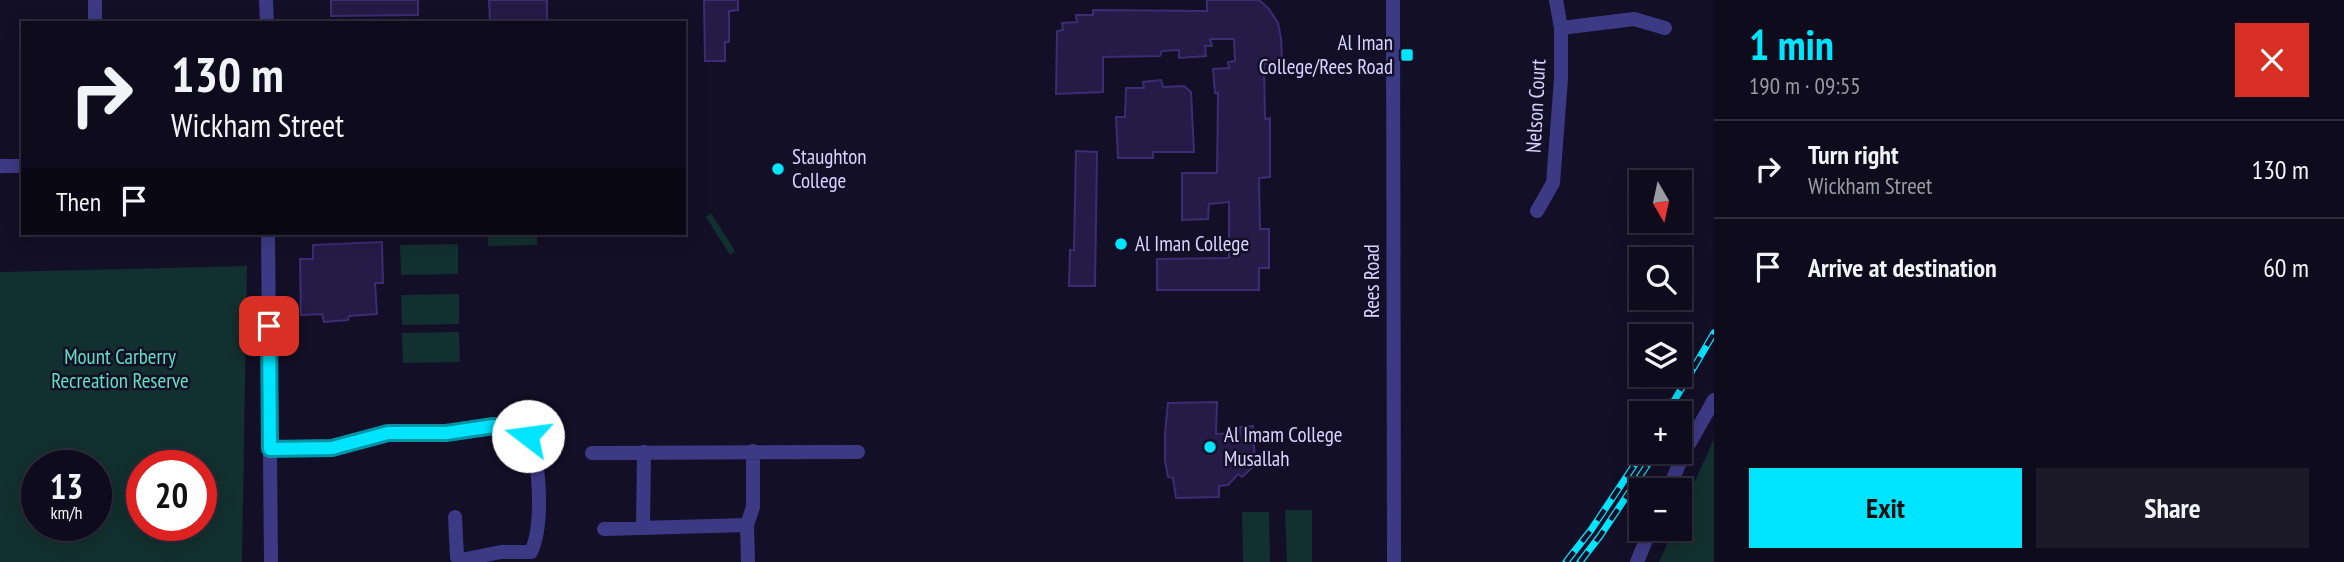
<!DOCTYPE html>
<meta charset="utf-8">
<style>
:root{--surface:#0e0b1c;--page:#1c1929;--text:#f1f3f6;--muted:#9b9ba3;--line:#2e2b3b;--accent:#00e5ff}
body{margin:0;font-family:"PT Sans Narrow",sans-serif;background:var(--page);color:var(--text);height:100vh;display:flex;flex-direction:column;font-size:26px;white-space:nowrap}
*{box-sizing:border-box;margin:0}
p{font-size:23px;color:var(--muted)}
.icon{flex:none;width:38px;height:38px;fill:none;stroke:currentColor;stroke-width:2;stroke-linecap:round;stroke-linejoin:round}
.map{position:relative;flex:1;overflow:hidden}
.sheet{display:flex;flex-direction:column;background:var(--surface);width:630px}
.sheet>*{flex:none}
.hud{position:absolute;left:21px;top:21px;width:665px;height:214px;border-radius:0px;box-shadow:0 4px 18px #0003,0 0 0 2px var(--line);background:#0e0b1c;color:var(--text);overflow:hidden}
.needle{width:46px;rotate:171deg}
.tools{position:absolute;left:1629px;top:170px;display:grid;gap:14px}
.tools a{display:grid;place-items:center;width:63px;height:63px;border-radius:0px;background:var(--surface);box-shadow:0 4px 18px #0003,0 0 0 2px var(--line);font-size:35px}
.speed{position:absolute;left:21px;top:450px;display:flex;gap:14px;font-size:35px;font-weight:700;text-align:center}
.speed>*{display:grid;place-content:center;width:91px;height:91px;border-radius:50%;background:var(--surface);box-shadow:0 4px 18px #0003,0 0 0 2px var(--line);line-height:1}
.speed small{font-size:18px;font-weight:400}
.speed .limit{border:10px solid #d22;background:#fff;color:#111}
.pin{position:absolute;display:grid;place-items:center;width:60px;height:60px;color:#fff;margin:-30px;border-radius:14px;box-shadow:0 4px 10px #0006}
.me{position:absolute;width:77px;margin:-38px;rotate:285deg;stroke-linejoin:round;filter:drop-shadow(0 0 5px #0008)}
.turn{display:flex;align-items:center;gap:24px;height:147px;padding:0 35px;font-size:32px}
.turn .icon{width:91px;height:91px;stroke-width:2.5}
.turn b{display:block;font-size:49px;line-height:60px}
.then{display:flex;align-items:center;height:66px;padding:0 35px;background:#0003;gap:14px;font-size:26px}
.round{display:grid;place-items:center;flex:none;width:74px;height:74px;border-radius:0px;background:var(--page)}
.head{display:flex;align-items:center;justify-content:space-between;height:119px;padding:0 35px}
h1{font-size:42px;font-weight:800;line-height:52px;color:var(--accent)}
.action{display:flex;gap:14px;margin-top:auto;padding:14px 35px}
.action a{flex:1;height:80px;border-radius:0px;background:var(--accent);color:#111;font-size:28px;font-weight:800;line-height:80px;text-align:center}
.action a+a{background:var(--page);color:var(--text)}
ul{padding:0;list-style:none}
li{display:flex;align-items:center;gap:21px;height:98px;padding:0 35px;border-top:2px solid var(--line)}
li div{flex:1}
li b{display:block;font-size:26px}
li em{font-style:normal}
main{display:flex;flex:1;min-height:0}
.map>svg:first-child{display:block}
.green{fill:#12302f;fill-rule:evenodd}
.building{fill:#241b47;stroke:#3b2d73;stroke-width:2}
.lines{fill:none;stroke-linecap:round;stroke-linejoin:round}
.minor{stroke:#3d3a85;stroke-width:14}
.rail-casing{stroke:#00e5ff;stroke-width:7}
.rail{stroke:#130f26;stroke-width:4.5;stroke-dasharray:13;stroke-linecap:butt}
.route-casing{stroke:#0095a6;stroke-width:18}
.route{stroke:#00e5ff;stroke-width:12}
.poi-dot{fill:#00e5ff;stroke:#130f26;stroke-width:2.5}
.labels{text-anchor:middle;stroke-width:5;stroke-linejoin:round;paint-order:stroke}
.poi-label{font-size:21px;fill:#d9d4ff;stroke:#130f26;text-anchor:start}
.street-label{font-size:21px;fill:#d9d4ff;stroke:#130f26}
.park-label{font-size:21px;fill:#5fe0c0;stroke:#130f26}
</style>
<main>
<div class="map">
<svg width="1714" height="562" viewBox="0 0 1714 562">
<rect width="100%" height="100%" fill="#130f26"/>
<path class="green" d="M711,213l24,38 -5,4 -24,-38z
M400,233h58v2l-58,1z
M488,233h49v12l-49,1z
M458,244v30l-57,1 -1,-30z
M247,266l-5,296h-242v-290zM37,466h59v59h-59zM142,466h59v59h-59z
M459,294v30l-57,1 -1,-30z
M459,332l1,30 -57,1 -1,-30z
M1714,439v123h-55l15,-33 6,-1v-14z
M1285,510h27v52h-25z
M1242,512h27l1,50h-27z"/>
<path class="building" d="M331,0h87v15l-87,1z
M489,0h58v23h-57z
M704,0h34v10l-9,1v31h-4v19h-20z
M1207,0h52l10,9 9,14 3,15 1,25 -18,1 1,55 5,-1v59l-11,1 1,51h9v39h-10v22h-102v-31l72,-1v-56l-20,2 -1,15 -26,1v-47h35l1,-80h-3l-2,-24 16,-1 -1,-6 7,-1 -1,-22h-24l2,7h-7l1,10 -27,2v-8l-17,1 -2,5 -57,1v35l-47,2 1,-63 6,-1 -1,-7 15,-1 -1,-7h17v-5l114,1z
M1161,80l2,7 21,-1 7,6 3,60h-41v6h-35l-2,-41h9l1,-29h18l-1,-6z
M1076,151l21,1 -2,134h-26l1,-36h4z
M382,242l1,41h-8l2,31 -28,2 -1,4 -24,2 -2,-8 -21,1 -1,-56h13v-14z
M1217,402l-1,32 24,-1v-6l13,-1 2,39 -13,12 -4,-3 -10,11 -9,1v11l-43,1 -3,-20 -5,-1 -3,-17v-27l3,-30z"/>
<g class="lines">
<path class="minor" d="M95,0v23
M266,0l1,23
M1393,0l1,562
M1561,28l73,-9 31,9
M0,166h23
M1537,211l16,-28 8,-104v-51l-5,-28
M268,233l3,329
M270,449l62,-1 56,-15h58l48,-7 34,9c13,26 15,92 3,117h-30l-35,7 -9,-2 -2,-40
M592,453l266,-1
M1668,490l17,-39 29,-51
M643,528l1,-76
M604,529l143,-4
M748,562l-1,-37 6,-18v-56
M1637,562l14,-34"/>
<defs>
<path id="rail" d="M1667,413l47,-80
M1566,562l25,-32 52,-78
M1580,562l20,-26 56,-84"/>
</defs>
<use href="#rail" class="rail-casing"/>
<use href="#rail" class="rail"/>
</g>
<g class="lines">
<defs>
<path id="route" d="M269,326l1,123 62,-1 56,-15h58l48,-7 34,10"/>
</defs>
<use href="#route" class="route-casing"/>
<use href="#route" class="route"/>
</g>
<g class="poi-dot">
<rect x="1400" y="48" width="14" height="14" rx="3.5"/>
<circle cx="778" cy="169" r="7"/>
<circle cx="1121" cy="244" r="7"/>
<circle cx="1210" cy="447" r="7"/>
</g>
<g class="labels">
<g class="poi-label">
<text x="1393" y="50" text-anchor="end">Al Iman<tspan x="1393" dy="24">College/Rees Road</tspan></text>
<text x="792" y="164">Staughton<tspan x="792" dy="24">College</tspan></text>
<text x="1135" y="251">Al Iman College</text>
<text x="1224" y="442">Al Imam College<tspan x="1224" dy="24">Musallah</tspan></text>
</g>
<g class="street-label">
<text transform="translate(1536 106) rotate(-87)" y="7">Nelson Court</text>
<text transform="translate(1372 281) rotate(-90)" y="7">Rees Road</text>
</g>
<g class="park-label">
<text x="120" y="364">Mount Carberry<tspan x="120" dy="24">Recreation Reserve</tspan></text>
</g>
</g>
</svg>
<div class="tools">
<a><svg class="needle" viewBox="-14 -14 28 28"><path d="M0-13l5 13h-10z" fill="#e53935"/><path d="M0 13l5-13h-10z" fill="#9b9ba3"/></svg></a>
<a><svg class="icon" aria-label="search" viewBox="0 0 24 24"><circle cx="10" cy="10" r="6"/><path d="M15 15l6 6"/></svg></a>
<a><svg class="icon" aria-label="layers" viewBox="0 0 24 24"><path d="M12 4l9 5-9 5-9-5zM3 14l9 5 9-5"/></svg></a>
<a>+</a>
<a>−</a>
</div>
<div class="speed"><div>13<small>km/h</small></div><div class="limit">20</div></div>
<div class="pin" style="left:269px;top:326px;background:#d93025"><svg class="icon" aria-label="arrive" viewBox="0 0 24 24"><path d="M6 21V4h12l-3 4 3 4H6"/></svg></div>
<svg class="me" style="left:528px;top:436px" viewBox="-20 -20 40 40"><circle r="19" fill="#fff"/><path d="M0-13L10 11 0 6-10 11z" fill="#00e5ff"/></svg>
<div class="hud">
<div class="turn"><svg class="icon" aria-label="right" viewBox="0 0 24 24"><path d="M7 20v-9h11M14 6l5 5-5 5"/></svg><div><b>130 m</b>Wickham Street</div></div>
<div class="then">Then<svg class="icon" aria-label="arrive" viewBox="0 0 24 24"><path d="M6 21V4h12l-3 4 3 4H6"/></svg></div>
</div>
</div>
<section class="sheet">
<div class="head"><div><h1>1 min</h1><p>190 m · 09:55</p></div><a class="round" style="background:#d93025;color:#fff"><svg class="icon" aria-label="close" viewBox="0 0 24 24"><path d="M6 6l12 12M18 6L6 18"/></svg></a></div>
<ul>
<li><svg class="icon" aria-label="right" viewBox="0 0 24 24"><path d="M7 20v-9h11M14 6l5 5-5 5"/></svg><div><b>Turn right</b><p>Wickham Street</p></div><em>130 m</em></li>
<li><svg class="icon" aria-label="arrive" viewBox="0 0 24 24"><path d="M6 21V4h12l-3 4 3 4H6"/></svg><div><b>Arrive at destination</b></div><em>60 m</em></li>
</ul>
<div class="action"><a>Exit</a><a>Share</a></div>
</section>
</main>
